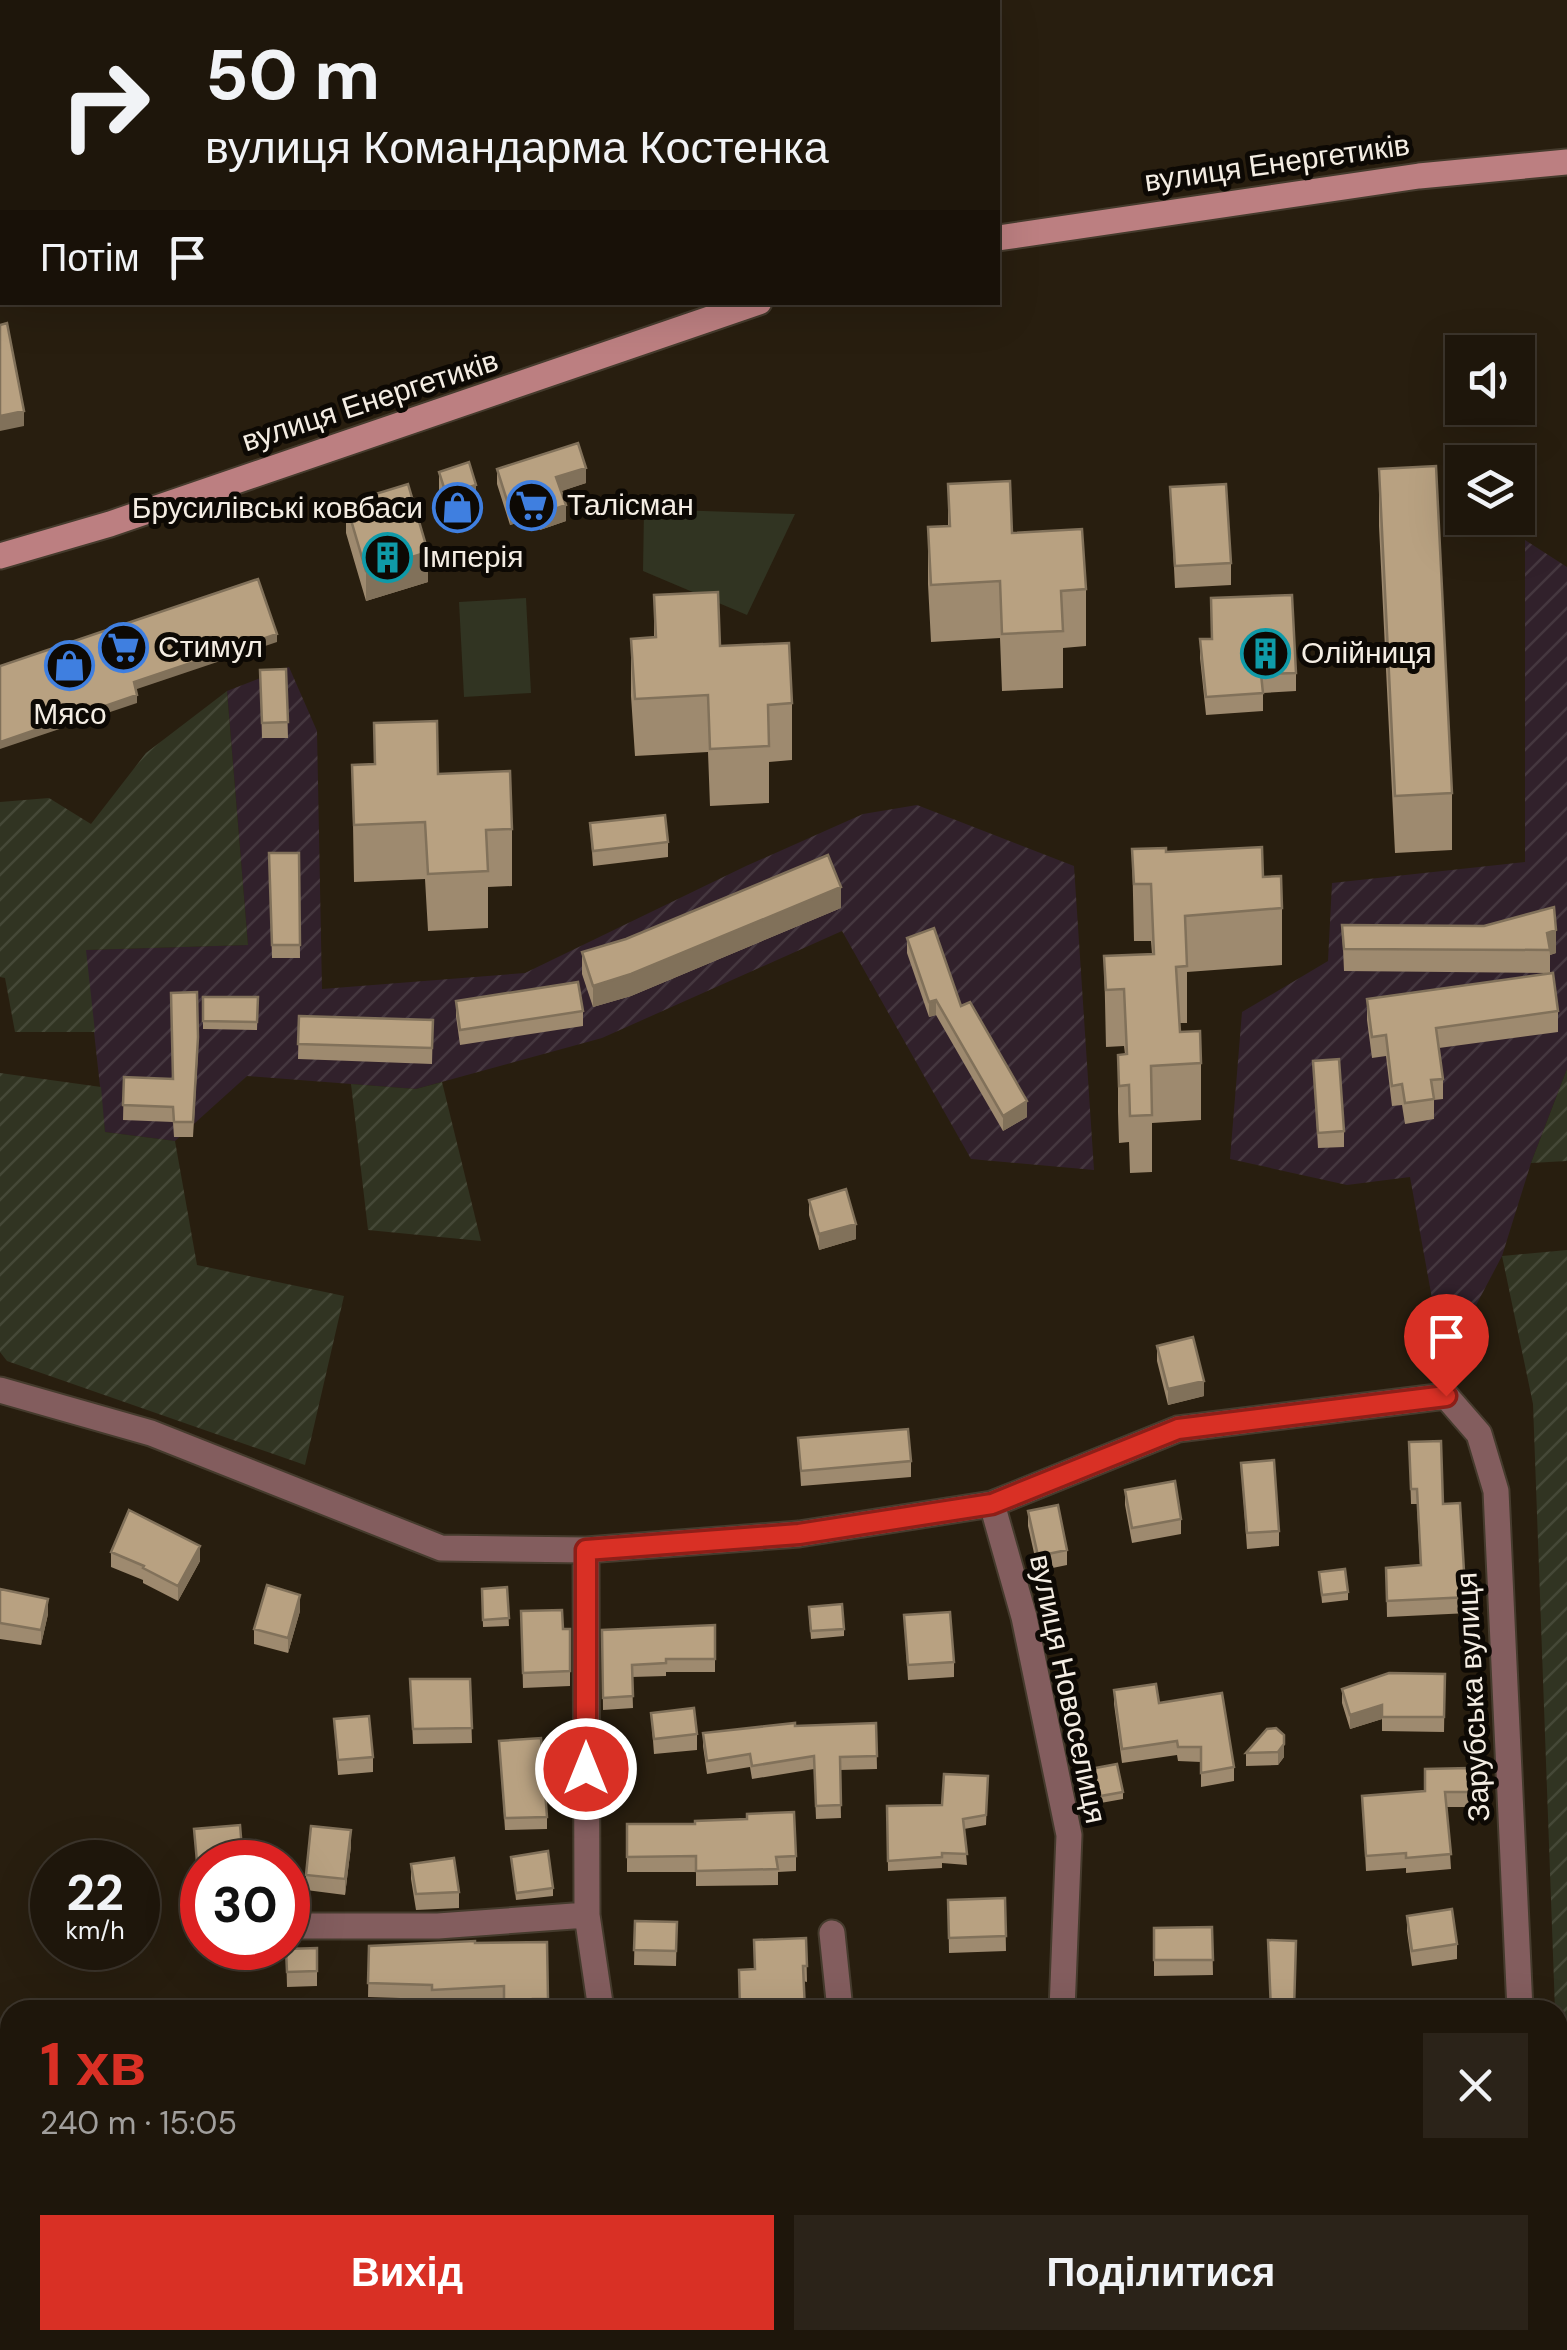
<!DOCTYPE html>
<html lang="uk">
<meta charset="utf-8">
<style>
:root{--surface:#1e160b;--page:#2b2319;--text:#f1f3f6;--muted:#a19f9d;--line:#3c352c;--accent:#d93025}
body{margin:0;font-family:"DM Sans",sans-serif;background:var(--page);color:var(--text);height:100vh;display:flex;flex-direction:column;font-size:38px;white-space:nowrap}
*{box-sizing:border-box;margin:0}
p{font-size:32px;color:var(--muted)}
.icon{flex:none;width:55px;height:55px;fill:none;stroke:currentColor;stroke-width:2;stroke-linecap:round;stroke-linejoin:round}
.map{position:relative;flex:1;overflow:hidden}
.drawer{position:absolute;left:0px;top:2000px;width:1568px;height:350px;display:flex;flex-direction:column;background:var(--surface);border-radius:30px 30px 0 0;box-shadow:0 10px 40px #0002,0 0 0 2px var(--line)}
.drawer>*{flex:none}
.top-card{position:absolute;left:0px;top:0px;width:1000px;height:305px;box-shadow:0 10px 40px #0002,0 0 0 2px var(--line);background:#1e160b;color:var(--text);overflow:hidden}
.fabs{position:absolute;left:1445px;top:335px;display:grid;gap:20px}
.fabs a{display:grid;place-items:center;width:90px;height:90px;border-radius:0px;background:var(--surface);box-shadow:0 10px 40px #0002,0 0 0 2px var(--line);font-size:50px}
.speed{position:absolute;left:30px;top:1840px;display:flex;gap:20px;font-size:50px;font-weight:700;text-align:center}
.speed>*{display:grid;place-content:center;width:130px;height:130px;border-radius:50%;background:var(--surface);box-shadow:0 10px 40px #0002,0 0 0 2px var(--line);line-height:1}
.speed small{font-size:25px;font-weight:400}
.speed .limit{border:15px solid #d22;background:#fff;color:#111}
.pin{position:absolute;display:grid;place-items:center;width:85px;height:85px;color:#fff;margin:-102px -42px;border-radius:50% 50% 50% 0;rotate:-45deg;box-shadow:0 0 10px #0007}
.pin .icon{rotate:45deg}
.me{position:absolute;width:110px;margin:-55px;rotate:0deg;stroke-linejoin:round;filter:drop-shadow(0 0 8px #0008)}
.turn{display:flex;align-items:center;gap:35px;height:210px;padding:0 40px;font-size:45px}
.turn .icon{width:130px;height:130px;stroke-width:2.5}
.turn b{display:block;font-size:70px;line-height:85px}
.then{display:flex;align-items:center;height:95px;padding:0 40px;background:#0003;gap:20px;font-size:38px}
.round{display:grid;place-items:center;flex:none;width:105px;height:105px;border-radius:0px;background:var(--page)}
.summary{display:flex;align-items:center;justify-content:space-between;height:170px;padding:0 40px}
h1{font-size:60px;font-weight:700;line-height:75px;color:var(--accent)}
.cta{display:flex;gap:20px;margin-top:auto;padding:20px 40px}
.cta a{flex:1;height:115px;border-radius:0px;background:var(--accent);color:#fff;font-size:40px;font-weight:700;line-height:115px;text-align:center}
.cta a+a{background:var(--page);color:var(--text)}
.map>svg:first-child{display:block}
.industrial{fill:url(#industrial-furrows)}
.park{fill:#313422}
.garden{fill:url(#garden-furrows)}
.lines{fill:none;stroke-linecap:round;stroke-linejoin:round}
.street-casing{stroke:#453b2d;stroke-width:29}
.secondary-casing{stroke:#453b2d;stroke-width:29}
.street{stroke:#835d5e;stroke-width:25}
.secondary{stroke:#bc7f81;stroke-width:25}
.wall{fill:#9e8a6f}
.shaded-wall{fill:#81715a}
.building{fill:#b8a181;stroke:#81715a;stroke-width:2.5}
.route-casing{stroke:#8d1f18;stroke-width:25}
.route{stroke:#d93025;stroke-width:18}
.labels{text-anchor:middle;stroke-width:10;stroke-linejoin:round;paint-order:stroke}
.street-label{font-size:30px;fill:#f4ede3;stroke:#0d0904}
.poi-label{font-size:30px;fill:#f4ede3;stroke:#0d0904;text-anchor:start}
</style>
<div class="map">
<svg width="1567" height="2350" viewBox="0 0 1567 2350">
<defs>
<pattern id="industrial-furrows" width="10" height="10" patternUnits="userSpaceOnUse" patternTransform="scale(2.5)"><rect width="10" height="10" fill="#31212b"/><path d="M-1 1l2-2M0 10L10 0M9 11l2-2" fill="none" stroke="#45373f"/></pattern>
<pattern id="garden-furrows" width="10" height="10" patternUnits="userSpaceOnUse" patternTransform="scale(2.5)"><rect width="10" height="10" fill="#313422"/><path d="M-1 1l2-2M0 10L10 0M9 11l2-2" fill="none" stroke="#454837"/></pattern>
</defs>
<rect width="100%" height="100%" fill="#281e0f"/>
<path class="industrial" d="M1525,540l42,27v502l-36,94 -29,93 -48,91 -19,-32 -25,-138 -63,8 -117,-26 12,-147 86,-51 4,-78 193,-21z
M289,667l28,64 5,258 203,-16 221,-107 117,-52 54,-9 157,61 20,304 -123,-11 -129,-228 -240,107 -186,51 -169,-13 -72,65 -70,-9 -20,-182 163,-5 -21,-254z"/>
<path class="park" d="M644,509l151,5 -48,101 -104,-44z
M526,598l5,95 -67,4 -5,-95z"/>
<path class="garden" d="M227,691l21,254 -162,5 9,82h-80l-10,-54 -5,-1v-175l49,-4 42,26 55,-71z
M1567,1069v92l-36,2z
M0,1073l101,14 4,45 70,9 22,124 147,31 -39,169 -298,-104 -7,-9z
M442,1082l39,159 -113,-11 -17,-146 65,5z
M1567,1250v1100l-9,-340h-3l-22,-606 -31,-148z
M0,2147l10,4v189h237l22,10h-269z"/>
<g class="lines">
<defs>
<path id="street" d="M0,1390l151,43 290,115 145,2 213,-16 193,-30 186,-75 268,-33 33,38 17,57 24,519
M992,1504l32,113 45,218 -7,175
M586,1550l1,365 14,95
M288,1926h150l149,-11
M832,1933l8,77
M1068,2340l2,10
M1536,2340v10"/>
<path id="secondary" d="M998,238l421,-62 148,-14
M0,556l110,-32 649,-222"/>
</defs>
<use href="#street" class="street-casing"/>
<use href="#secondary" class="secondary-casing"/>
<use href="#street" class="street"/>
<use href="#secondary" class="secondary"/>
</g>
<path class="wall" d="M0,38h2v86l-2,-1z
M497,469l89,14 -25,8 5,30 -26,9 -4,-13 -26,8 -13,-41z
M1379,469l73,324v57l-57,3 -16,-327z
M439,472l37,42 -30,10 -7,-22z
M948,484l138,105v57l-23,2v40l-61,3 -2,-53 -69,4 -3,-58v-57l20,-1z
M1170,487l61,76v22l-56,3z
M346,503l82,79 -62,19 -20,-68z
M654,595l138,108v57l-23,2v41l-59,3 -2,-54 -73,4 -4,-60v-57l23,-2z
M1200,639l96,34v18l-33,2v18l-57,4 -6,-57z
M286,669l2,69h-26l-2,-68z
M374,723l64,51 74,55v57l-24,1v41l-60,3 -3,-52 -71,3 -2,-117 22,-1z
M590,823l78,19v15l-75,9z
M1132,849l34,3 97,25 19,31v57l-95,7v51h-8l1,9 21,31v57l-49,3v49l-22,1 -1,-31 -10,1 -1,-31v-57l7,-1 -1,-8 -18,1 -2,-91 48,-2 -1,-13h-17z
M269,853h30l1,105h-28z
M841,908l-210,88 -38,11 -11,-33v-22z
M1342,925l142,1 72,27 -6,2v18l-206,-2z
M907,938l54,68 66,111 -24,14 -67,-116 -7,2 -22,-64z
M203,997h55l-1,33 -54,-1z
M1367,999l191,12v21l-119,16 4,31v20l-9,1v19l-29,5 -3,-19 -10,1 -6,-50 -14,2 -5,-38z
M456,1001l127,10v15l-123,19 -4,-29z
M299,1016l134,4 -1,44 -134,-5z
M198,1052l-5,85h-19l-1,-15 -50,-2 1,-43 48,2z
M1313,1061l31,70v16l-26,1z
M809,1200l47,39 -37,11 -10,-35z
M1157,1346l47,50 -36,9 -11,-44z
M798,1438l113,23v16l-110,9z
M1409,1442l34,62 21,67h4l1,42 -82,4 -1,-49 34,-3 -3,-61h-6z
M1241,1463l38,68v15l-32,3z
M1125,1490l56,29v15l-49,9 -7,-38z
M1028,1511l39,39v15l-29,6 -10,-45z
M111,1552l89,9 -22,40 -35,-18v-3l-32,-13z
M1319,1572l29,20v8l-26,3z
M507,1587l2,39 -26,1 -1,-38z
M0,1589l48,25 -7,31 -41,-6z
M300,1611l-12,42 -34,-9v-15z
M521,1611l42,18h7v57l-47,2z
M809,1614l35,15v7l-33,3z
M904,1615l50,47v15l-46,3z
M715,1625v47h-49v4l-34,1 1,31 -30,2 -1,-80z
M1445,1674l-1,58 -62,-1v-12l-32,10 -8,-26v-14z
M410,1679h60l2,64 -59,1z
M1114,1690l45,13 75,64v14l-33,6v-25l-23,-1 -1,-6 -55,8 -8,-59z
M651,1713l46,21v16l-43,4z
M334,1719l39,38v15l-35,3z
M876,1723l1,46 -37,1 1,48 -25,1 -2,-50 -62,10 -2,-12 -43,7 -4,-28v-13l92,-7z
M1267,1729l17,28 -6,8 -32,1v-13z
M499,1741l48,76v12l-42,1z
M1469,1768v39h-22l4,62 -45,4v-5l-40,3 -4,-75 63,-5z
M1090,1769l33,23v7l-28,5z
M988,1776l-2,49 -22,4 3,36 -25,-2v5l-54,3 -1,-65 55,-1z
M627,1824l169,32v15l-18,1v13l-82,1v-14h-69z
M194,1829l8,33v56h-1z
M351,1846l-6,49 -39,-5v-15z
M511,1857l42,31v8l-37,4z
M411,1864l48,28v16l-43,2 -5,-31z
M1005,1898l1,53 -57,2 -1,-53z
M1407,1916l50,28v15l-45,7 -5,-35z
M635,1921l42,1 -1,44 -42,-1z
M1212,1927l1,48 -59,1v-48z
M806,1938l1,44 -53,-13z
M547,1942l1,68h-44v-9l-72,3v-5l-64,-2 1,-51z
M317,1948v38l-30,1 -1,-38z"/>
<path class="shaded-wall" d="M24,411v15l-24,5v-15z
M586,468v15l-30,10v-16z
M476,485v29l-30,10v-30z
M536,501v16l-26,8v-15z
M566,505v16l-26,9v-16z
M428,552v30l-62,19v-30z
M277,634v8l-143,48v-8z
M137,695v8l-137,46v-7z
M841,887v21l-210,88 -38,11v-21z
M1556,930v23l-6,2 -3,-22z
M936,1000v15l-7,2v-15z
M1027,1101v16l-24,14v-15z
M856,1224v15l-37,11v-16z
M1204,1381v15l-36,9v-16z
M200,1546v15l-22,40v-15z
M300,1595v16l-12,42v-15z
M48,1599v15l-7,31v-15z
M1382,1705v14l-32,10v-14z
M1284,1744v13l-6,8v-13z
M351,1830v16l-6,49v-16z"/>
<path class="building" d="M176,0h620v2h-620z
M0,38h2v56h-2z
M7,323l17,88 -24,5v-91z
M578,443l8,25 -30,9 10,28 -26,9 -4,-13 -26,9 -13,-41z
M469,462l7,23 -30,9 -7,-22z
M1436,466l16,327 -57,3 -16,-327z
M1010,481l2,52 70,-4 4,60 -25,2 2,40 -61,3 -2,-53 -69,4 -3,-58 22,-1 -2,-42z
M408,484l20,68 -62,19 -20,-68z
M1226,484l5,79 -56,3 -5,-79z
M258,579l19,55 -143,48 3,13 -137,47v-76z
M718,592l2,54 69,-3 3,60 -24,2 1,41 -59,3 -2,-54 -73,4 -4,-60 25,-2 -2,-42z
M1292,595l4,78 -35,1 2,19 -57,4 -6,-58h12l-1,-41z
M286,669l2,53 -26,1 -2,-53z
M437,721l1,53 72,-3 2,58 -26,1 2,41 -60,3 -3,-52 -71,3 -2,-60 23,-1 -1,-41z
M665,815l3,27 -75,9 -3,-28z
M1262,847l1,30 18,-1 1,32 -97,8 2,50 -11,1 4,65 20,-1 1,32 -50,3 1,49 -22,1 -1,-31 -10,1 -1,-31 9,-1 -3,-65 -18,1 -2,-34 50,-2 -3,-70h-17l-2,-35 34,-1v4z
M269,853h30l1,92h-28z
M828,855l13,32 -210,87 -38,12 -11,-34 44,-13z
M1554,907l2,23 -9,3 3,17 -206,-1 -2,-24 142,1z
M934,928l27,78 9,-4 57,99 -24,15 -67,-116 -7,2 -22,-64z
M1553,973l5,38 -122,17 7,51 -12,1 3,19 -29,4 -3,-19 -10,2 -6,-51 -14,2 -5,-38z
M578,982l5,29 -123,19 -4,-29z
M197,992l1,45 -5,85h-19l-1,-15 -50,-2 1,-28 49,2 -2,-86z
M203,997h55l-1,25 -54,-1z
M299,1016l134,4 -1,28 -134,-4z
M1339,1059l5,72 -26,2 -5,-72z
M846,1189l10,35 -37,10 -10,-34z
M1193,1337l11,44 -36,8 -11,-43z
M908,1429l3,32 -110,10 -3,-33z
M1441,1441l2,63 17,-1 4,68h4l1,26 -82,4 -1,-33 35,-3 -4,-76h-6l-2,-47z
M1274,1460l5,71 -32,2 -6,-70z
M1175,1481l6,38 -49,9 -7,-38z
M1058,1505l9,45 -29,6 -10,-45z
M129,1510l71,36 -22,40 -35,-18 1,-2 -33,-14z
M1345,1569l3,23 -26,3 -3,-23z
M267,1585l33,10 -12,43 -34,-9z
M507,1587l2,31 -26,2 -1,-31z
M0,1589l48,10 -7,31 -41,-7z
M842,1604l2,25 -33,2 -2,-24z
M562,1610l1,19h7v42l-47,2 -2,-62z
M950,1612l4,50 -46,3 -4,-50z
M715,1625v34h-49v4l-34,2 1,31 -30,2 -1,-68z
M1389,1673l56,1 -1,43h-62v-12l-32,10 -8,-26z
M410,1679h60l2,49 -59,1z
M1156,1684l3,19 63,-10 12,74 -33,6v-26h-23l-1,-6 -55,8 -8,-59z
M694,1708l3,26 -43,5 -3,-26z
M369,1716l4,41 -35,3 -4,-41z
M795,1723v3l81,-3 1,33 -37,1 1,48 -25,1 -2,-50 -62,10 -2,-12 -43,7 -4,-28z
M1276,1728l8,7v9l-6,8 -32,1 21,-24z
M541,1738l6,79 -42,1 -6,-77z
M1117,1764l6,28 -28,5 -5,-28z
M1469,1768v24h-24l6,62 -45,4v-5l-40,3 -4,-60 63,-5v-22z
M944,1774l44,2 -2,39 -23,4 4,35 -25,-1v4l-54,4 -1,-55 55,-1z
M794,1812l2,44 -20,1 2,12 -82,2v-15l-69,1v-33h68v-3l52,-2v-5z
M240,1825l3,37h-41v42l-1,1 -7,-76z
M311,1826l40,4 -6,49 -39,-4z
M548,1851l5,37 -37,5 -5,-36z
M454,1858l5,34 -43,2 -5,-30z
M1005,1898l1,38 -57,2 -1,-38z
M1452,1909l5,35 -45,7 -5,-35z
M635,1921l42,1 -1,29 -42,-1z
M1212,1927l1,33h-59v-32z
M806,1938l1,28h-4l2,44h-65l-1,-40 16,-1 -1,-29z
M1268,1940l28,1 -2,69h-23z
M475,1941v2l72,-1 1,57h-15l1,11h-30v-24l-72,4v-5l-64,-2 1,-37z
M317,1948v23l-30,1 -1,-23z
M923,2340h21l1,10h-31l-1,-9z
M1365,2340h52v10h-52z"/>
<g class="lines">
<defs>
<path id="route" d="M586,1769v-219l213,-16 193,-30 186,-75 268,-33"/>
</defs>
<use href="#route" class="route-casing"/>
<use href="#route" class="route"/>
</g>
<defs>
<symbol id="supermarket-ring" viewBox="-11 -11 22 22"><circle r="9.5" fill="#0d0904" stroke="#3f7fe0" stroke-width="1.5"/><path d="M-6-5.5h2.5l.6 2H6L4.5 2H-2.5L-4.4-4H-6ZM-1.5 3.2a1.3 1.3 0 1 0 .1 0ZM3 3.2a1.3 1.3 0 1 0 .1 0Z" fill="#3f7fe0"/></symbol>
<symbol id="shop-ring" viewBox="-11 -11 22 22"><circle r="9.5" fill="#0d0904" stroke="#3f7fe0" stroke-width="1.5"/><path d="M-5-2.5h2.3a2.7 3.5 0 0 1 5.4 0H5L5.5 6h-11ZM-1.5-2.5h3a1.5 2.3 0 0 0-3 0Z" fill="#3f7fe0"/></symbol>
<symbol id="building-ring" viewBox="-11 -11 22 22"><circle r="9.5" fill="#0d0904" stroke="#0f9aa8" stroke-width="1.5"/><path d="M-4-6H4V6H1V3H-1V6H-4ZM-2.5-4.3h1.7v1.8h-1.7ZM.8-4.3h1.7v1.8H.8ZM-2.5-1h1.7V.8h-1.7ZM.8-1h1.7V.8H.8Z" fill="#0f9aa8"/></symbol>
</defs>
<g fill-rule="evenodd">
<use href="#supermarket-ring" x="504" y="478" width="55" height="55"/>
<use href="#shop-ring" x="430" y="480" width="55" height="55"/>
<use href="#building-ring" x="360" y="530" width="55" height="55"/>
<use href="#supermarket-ring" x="96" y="620" width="55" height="55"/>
<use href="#building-ring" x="1238" y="626" width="55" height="55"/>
<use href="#shop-ring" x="42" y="638" width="55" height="55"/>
</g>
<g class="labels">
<g class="street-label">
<text transform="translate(1277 163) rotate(-8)" y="10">вулиця Енергетиків</text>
<text transform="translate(370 401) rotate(-18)" y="10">вулиця Енергетиків</text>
<text transform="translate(1068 1689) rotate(78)" y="10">вулиця Новоселиця</text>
<text transform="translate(1473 1697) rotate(-93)" y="10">Зарубська вулиця</text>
</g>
<g class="poi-label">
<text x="567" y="515">Талісман</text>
<text x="423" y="518" text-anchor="end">Брусилівські ковбаси</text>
<text x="422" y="567">Імперія</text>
<text x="158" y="657">Стимул</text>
<text x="1301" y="663">Олійниця</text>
<text x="70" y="724" text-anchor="middle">Мясо</text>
</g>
</g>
</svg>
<div class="fabs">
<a><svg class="icon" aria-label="sound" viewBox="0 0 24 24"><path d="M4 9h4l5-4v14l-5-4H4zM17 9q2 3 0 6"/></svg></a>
<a><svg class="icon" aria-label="layers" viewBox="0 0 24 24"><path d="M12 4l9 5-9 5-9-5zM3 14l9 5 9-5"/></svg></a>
</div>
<div class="speed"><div>22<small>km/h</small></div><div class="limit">30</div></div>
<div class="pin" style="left:1446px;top:1396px;background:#d93025"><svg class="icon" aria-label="arrive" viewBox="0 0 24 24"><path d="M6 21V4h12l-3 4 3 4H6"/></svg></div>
<svg class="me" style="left:586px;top:1769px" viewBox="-20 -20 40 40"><circle r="17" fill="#d93025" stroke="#fff" stroke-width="3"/><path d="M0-11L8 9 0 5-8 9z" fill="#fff"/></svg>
<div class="top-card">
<div class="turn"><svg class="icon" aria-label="right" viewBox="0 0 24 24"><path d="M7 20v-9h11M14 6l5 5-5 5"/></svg><div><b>50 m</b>вулиця Командарма Костенка</div></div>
<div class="then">Потім<svg class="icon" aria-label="arrive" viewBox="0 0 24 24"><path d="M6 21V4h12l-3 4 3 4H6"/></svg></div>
</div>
<section class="drawer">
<div class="summary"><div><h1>1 хв</h1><p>240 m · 15:05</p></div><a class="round"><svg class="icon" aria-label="close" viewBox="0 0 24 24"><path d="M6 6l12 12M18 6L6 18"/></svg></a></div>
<div class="cta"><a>Вихід</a><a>Поділитися</a></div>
</section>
</div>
